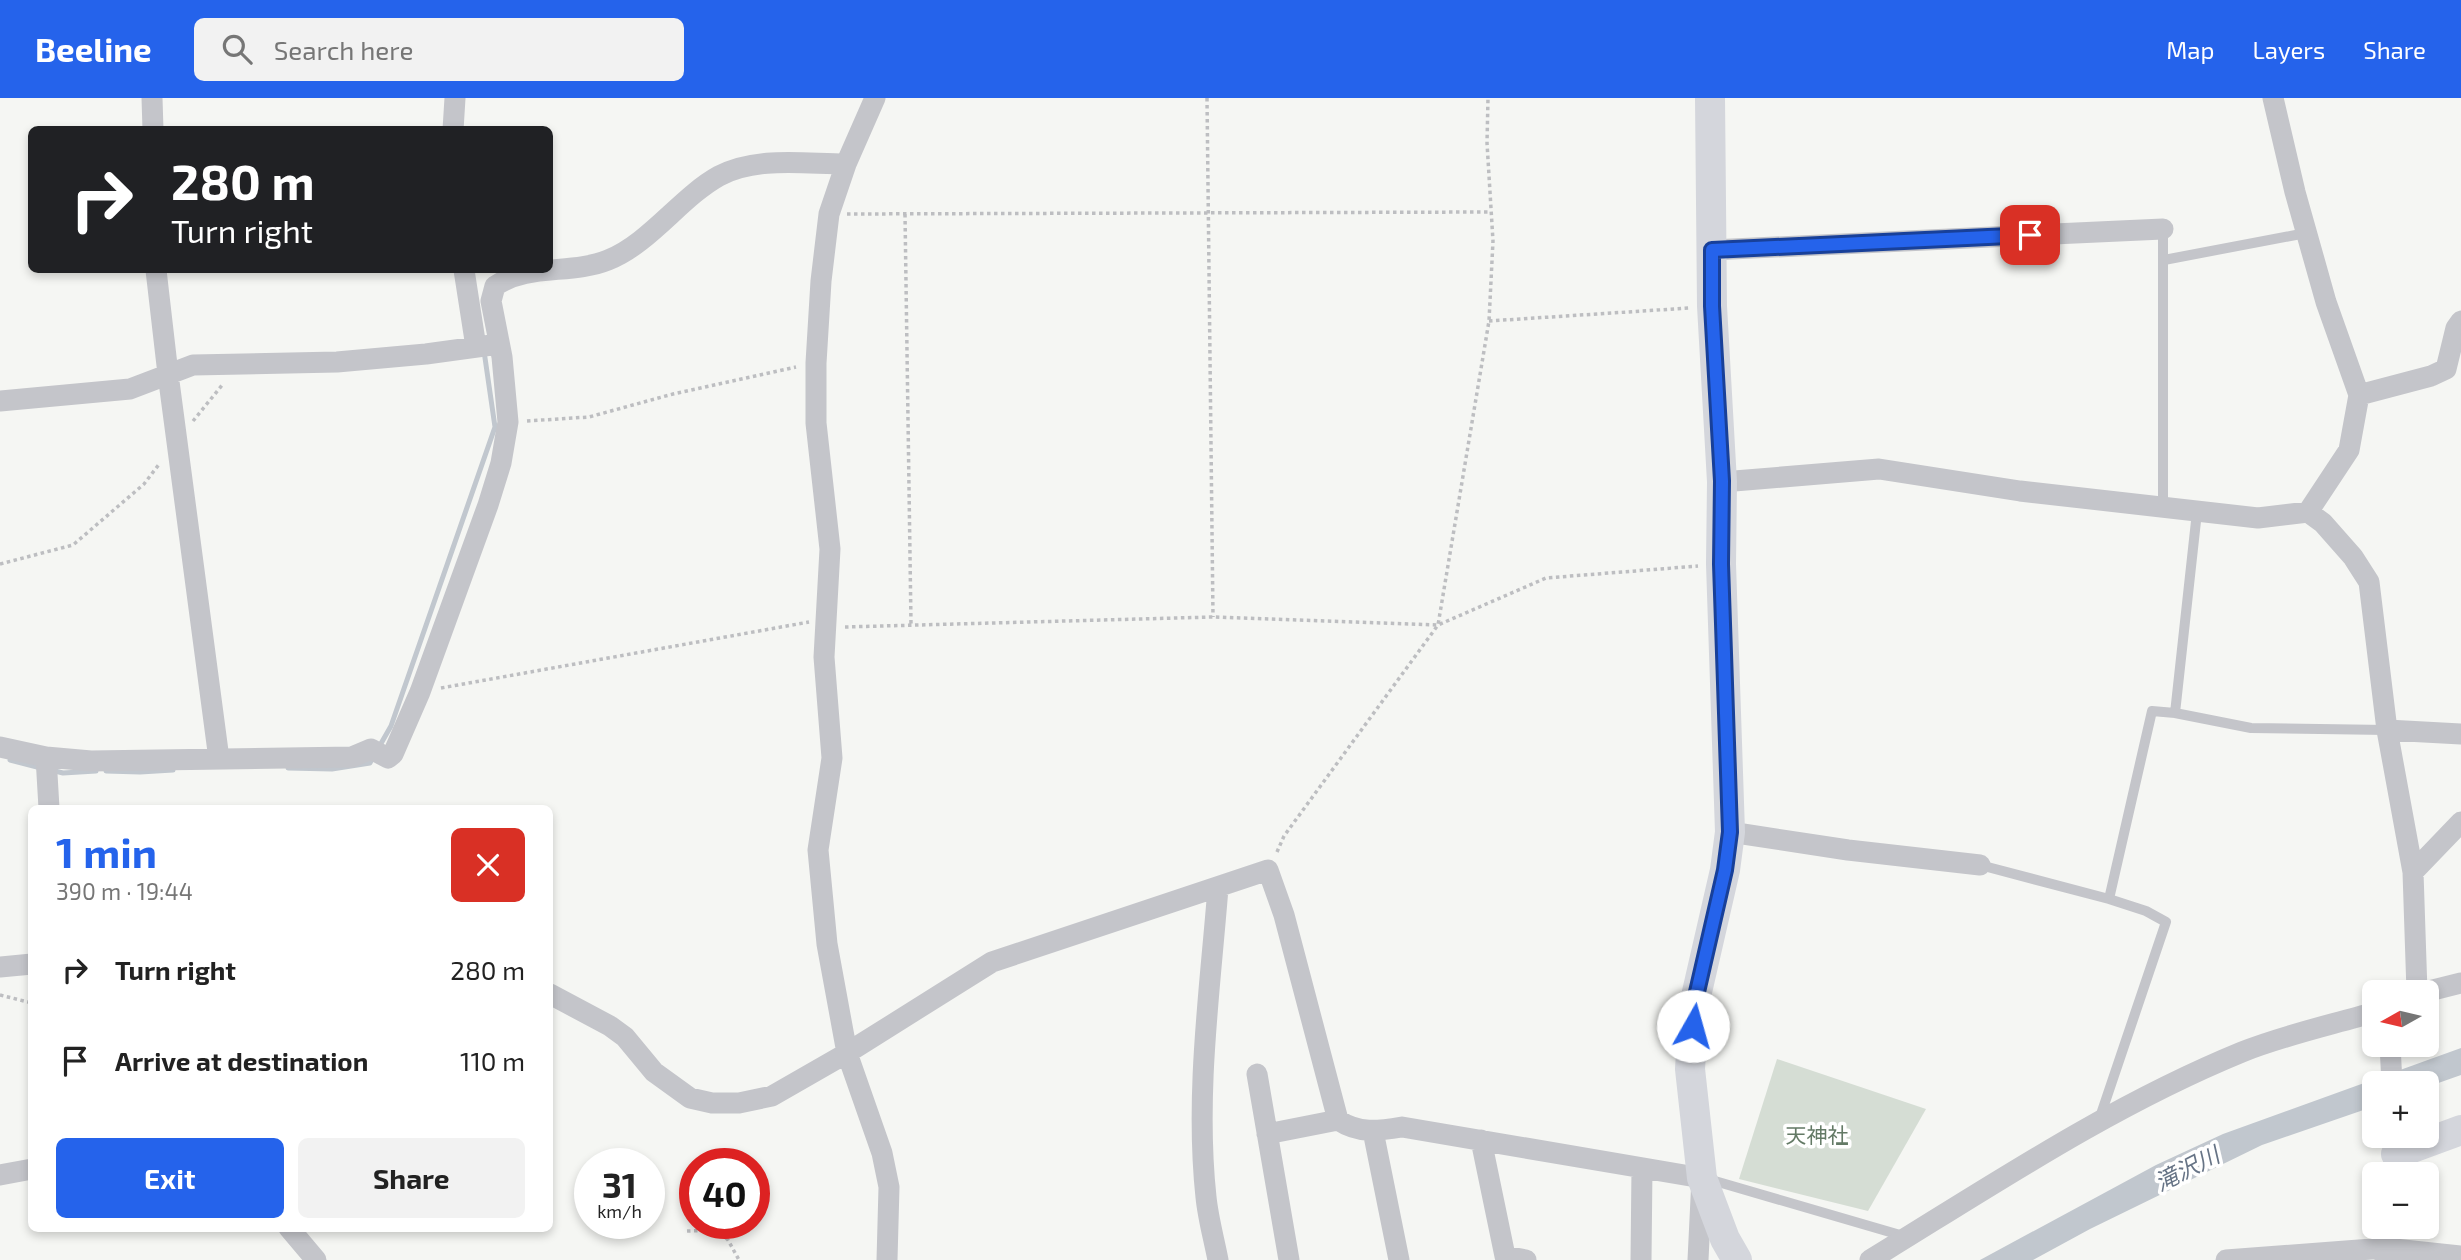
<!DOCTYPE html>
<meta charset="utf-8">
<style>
:root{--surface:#fff;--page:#f2f2f2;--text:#222;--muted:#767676;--accent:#2563eb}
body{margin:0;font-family:"Exo 2","Noto Sans JP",sans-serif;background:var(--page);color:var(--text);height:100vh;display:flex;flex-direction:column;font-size:26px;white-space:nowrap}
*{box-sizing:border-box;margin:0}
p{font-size:23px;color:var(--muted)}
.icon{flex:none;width:38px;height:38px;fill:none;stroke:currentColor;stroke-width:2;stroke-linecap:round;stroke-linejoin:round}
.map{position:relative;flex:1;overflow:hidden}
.details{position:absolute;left:28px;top:707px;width:525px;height:427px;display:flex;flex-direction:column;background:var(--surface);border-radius:10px;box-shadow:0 4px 10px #0003}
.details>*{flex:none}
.banner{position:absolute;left:28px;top:28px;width:525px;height:147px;border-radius:10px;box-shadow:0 4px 10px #0003;background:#202124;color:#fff;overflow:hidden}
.needle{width:46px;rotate:262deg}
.buttons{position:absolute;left:2362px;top:882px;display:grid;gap:14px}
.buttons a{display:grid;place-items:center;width:77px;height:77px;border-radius:10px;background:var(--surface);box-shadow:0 4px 10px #0003;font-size:35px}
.speed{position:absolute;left:574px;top:1050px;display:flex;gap:14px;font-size:35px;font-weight:700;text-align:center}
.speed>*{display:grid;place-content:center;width:91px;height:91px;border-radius:50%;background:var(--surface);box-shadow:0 4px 10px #0003;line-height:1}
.speed small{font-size:18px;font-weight:400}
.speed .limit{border:10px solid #d22;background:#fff;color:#111}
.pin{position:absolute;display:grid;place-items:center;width:60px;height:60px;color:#fff;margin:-30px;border-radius:14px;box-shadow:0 4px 10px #0006}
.me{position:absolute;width:77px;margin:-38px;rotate:7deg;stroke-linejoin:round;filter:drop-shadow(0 0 5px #0008)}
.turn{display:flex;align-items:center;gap:24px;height:147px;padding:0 28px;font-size:32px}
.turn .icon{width:91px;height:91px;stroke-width:2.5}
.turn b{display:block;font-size:49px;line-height:60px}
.round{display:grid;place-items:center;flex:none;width:74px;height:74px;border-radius:10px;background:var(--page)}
.overview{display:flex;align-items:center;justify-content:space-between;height:119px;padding:0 28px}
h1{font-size:42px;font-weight:700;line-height:52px;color:var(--accent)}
.cta{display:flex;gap:14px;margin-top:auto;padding:14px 28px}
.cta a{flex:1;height:80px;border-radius:10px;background:var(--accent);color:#fff;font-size:28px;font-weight:700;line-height:80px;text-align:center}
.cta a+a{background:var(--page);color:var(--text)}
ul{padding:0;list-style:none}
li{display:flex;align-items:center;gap:21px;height:91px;padding:0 28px}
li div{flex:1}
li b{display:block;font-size:26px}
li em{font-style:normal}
header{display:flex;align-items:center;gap:42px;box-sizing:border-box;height:98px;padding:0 35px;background:var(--accent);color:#fff}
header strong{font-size:33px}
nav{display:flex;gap:38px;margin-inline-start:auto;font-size:24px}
.search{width:490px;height:63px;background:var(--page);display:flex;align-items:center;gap:18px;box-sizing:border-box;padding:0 24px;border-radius:10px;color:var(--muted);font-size:26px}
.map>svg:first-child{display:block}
.green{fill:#d5ddd4}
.water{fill:#c1c7ce}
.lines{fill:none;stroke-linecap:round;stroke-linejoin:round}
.stream{stroke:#c1c7ce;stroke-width:5}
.path{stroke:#bdbec1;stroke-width:3.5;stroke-dasharray:3.5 3.5;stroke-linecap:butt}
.lane{stroke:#c4c5ca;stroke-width:10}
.street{stroke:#c4c5ca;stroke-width:21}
.secondary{stroke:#d4d6dc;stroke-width:30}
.route-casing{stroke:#184099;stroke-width:18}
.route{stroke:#2563eb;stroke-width:12}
.labels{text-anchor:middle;stroke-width:7;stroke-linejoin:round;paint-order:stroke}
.park-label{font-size:21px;fill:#647a66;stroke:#fff}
.water-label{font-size:23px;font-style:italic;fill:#677486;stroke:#fff}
</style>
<header>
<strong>Beeline</strong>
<div class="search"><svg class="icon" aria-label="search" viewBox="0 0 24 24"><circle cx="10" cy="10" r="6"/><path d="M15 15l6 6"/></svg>Search here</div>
<nav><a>Map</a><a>Layers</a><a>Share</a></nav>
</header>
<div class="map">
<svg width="2461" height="1162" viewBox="0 0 2461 1162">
<rect width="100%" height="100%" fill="#f5f6f3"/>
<path class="green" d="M1777,961l149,50 -58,102 -129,-32z"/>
<path class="water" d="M2461,950v27l-34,12v-4h-52v23l-113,39 -172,84 -57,31h-53l176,-95 67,-31z"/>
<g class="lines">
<path class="stream" d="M379,649l12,-21 104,-299 -11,-76
M10,662l31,8
M288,670l44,1 38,-6 4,-8
M51,672l12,3 33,-2
M106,673l34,1 33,-2"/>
<path class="path" d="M1207,0l6,519
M847,116l642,-2
M905,116l6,410
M1489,223l200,-13
M193,323l30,-37
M527,323l62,-4 84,-23 123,-27
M0,466l73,-19 71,-61 16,-21
M845,529l368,-10 225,8 108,-47 152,-12
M441,590l368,-66
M1277,754l7,-16 154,-211 51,-304 4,-80 -6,-98 1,-45
M0,897l32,8
M687,1133l30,-1 11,10 11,20"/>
<path class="lane" d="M2163,131v279
M2164,162l142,-27
M2175,615l22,-201
M1980,767l129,34 37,12 20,11 -67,198
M2109,801l43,-188 23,2 76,15 136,2
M1708,1081l199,58"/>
<path class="street" d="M152,0l1,32
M875,0l-29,66 -17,50 -8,67 -5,82v60l14,126 -6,108 8,101 -14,92 9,94 20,109 35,100 7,34 -2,73
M2273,0l22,94 31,110 33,93 -10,55 -41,62
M453,32l2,-32
M1711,152l452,-21
M156,172l12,104 51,385
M464,172l12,77
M2359,297l72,-19 15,-7 10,-41 5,-7
M0,303l130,-12 63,-24 144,-3 89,-8 73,-10
M1722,384l157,-13 141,22 238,27 50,-6 15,11 30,34 16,25 18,148 26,142 4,120
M2387,632l74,4
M0,649l46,10 45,4 261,-4 19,-8 17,9 5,-4 27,-62 68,-187 13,-42 7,-41 -6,-65 -11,-56 4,-15c33,-23 76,-11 113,-26 41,-16 73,-63 111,-84 38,-20 86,-12 127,-12
M46,659l3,51
M1730,734l118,18 132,15
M2413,774l48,-50
M1218,790c-8,102 -23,207 -12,309 2,21 8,42 12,63
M0,869l32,-3
M2425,894l36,-9
M550,896l60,32 15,11 29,35 36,26 22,5h27l33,-7 75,-43 145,-91 276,-92 16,45 54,205c21,14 40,11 64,7l300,51 -4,82
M2390,947l2,38
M1257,976l32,186
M1373,1033l26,129
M1267,1036l71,-14
M1481,1042l24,116 21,4
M2394,1076l1,-38
M0,1077l32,-6
M289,1130l27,32
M1641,1162l1,-92
M1870,1162c121,-74 240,-154 372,-208 42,-17 89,-27 133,-40
M2226,1162l159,-12 76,8
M2385,1162l2,-33"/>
<path class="secondary" d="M1710,0l2,208 10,176 -1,82 9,268 -5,38 -31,135 -4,64 12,109 23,61 12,21
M2396,1056l65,-24"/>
</g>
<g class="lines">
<defs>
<path id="route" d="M1693,928l1,-21 31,-135 5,-38 -9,-268 1,-83 -10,-175v-56l318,-15"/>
</defs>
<use href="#route" class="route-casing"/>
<use href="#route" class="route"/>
</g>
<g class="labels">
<g class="park-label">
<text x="1817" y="1045">天神社</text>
</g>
<g class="water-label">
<text transform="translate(2187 1071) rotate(-27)" y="8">滝沢川</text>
</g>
</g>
</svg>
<div class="buttons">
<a><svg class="needle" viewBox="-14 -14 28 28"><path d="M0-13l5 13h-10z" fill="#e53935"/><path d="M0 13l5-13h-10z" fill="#767676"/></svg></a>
<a>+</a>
<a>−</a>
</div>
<div class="speed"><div>31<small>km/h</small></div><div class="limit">40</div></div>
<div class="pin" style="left:2030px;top:137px;background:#d93025"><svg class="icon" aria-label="arrive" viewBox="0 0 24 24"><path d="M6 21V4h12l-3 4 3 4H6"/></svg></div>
<svg class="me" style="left:1693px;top:928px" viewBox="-20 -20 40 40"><circle r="19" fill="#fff"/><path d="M0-13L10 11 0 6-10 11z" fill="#2563eb"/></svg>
<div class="banner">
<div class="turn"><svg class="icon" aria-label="right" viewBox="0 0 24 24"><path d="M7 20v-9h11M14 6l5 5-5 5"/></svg><div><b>280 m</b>Turn right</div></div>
</div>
<section class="details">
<div class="overview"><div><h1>1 min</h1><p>390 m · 19:44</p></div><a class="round" style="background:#d93025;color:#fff"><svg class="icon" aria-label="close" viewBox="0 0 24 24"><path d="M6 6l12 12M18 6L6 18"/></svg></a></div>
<ul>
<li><svg class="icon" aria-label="right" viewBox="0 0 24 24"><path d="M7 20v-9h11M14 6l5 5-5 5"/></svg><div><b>Turn right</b></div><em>280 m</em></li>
<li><svg class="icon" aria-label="arrive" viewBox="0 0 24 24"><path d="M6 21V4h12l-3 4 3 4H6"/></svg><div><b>Arrive at destination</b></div><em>110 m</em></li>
</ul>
<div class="cta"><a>Exit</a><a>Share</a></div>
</section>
</div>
